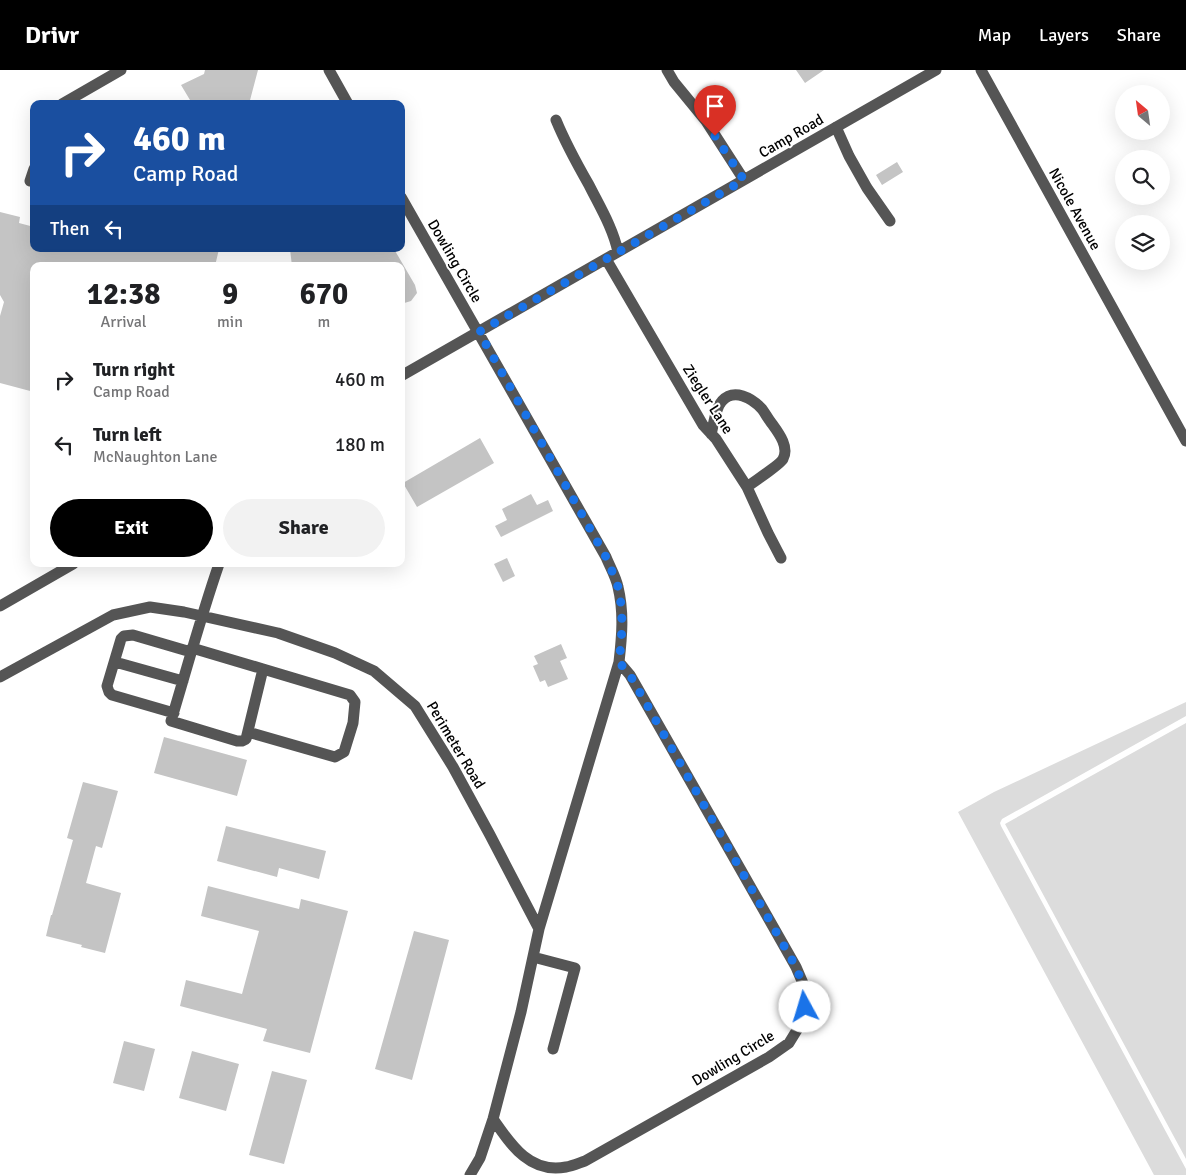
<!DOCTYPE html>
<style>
:root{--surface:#fff;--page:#f2f2f2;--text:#202124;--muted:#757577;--accent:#000}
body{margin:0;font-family:Signika,sans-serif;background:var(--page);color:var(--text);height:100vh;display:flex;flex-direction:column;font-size:19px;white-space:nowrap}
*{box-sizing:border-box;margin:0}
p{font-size:16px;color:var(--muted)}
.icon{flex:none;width:28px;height:28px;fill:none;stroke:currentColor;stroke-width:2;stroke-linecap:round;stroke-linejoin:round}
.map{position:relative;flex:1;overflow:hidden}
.details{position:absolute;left:30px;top:192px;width:375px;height:305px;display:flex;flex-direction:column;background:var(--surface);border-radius:10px;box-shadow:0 5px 20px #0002}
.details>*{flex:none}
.hud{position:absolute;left:30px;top:30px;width:375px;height:152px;border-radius:10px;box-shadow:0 5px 20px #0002;background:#1a4fa0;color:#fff;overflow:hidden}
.needle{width:32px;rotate:331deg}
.controls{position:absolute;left:1115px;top:15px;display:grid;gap:10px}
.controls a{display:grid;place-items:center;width:55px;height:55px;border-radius:50%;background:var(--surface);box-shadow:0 5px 20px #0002;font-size:25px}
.pin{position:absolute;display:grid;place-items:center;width:42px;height:42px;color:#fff;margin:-51px -21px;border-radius:50% 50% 50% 0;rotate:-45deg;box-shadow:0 0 5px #0007}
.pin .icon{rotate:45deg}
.me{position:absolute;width:55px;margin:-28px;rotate:354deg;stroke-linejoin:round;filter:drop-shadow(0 0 4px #0008)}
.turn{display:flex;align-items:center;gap:18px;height:105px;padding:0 20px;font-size:22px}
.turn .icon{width:65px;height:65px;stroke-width:2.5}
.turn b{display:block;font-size:35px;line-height:42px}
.then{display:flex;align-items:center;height:48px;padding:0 20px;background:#0003;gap:10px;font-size:19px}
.eta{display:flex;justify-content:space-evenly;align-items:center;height:85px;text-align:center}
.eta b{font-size:30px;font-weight:700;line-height:35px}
.cta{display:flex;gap:10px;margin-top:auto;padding:10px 20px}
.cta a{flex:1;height:58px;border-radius:30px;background:var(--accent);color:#fff;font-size:20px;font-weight:700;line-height:58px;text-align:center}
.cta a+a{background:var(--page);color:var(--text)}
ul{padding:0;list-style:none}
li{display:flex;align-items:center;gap:15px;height:65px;padding:0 20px}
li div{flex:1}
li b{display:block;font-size:19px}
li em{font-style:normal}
header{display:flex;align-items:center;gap:30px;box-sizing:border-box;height:70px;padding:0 25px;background:var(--accent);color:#fff}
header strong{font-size:24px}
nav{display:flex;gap:28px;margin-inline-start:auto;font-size:18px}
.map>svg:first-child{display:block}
.green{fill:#dcdcdc}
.building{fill:#c4c4c4}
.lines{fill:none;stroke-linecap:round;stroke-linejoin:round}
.minor{stroke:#555;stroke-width:11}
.route{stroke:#1a73e8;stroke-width:9;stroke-dasharray:0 16.2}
.labels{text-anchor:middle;stroke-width:4;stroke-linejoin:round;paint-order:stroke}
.street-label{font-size:15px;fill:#000;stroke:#fff}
</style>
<header>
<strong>Drivr</strong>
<nav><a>Map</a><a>Layers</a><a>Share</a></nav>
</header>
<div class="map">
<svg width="1186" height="1105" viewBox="0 0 1186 1105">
<rect width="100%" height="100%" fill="#fff"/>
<path class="green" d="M1186,632v14l-184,103 -2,4 1,3 185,343v6h-32l-196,-363 36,-20z
M1186,653v436l-181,-335z"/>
<path class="building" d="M205,0h53l-9,34h-43l-16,-4 -9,-15 23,-11z
M796,0h28l-19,13z
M897,92l6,10 -21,13 -6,-10z
M0,142l20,5 -1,6 15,4v22h185l-4,17h-181v126l-34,-9v-67l4,-14 -4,-7z
M290,179h104l21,36 2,8 -6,8 -10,3v-38h-109z
M480,368l14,25 -77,44 -14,-24z
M531,424l6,11 11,-5 5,11 -52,26 -6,-11 12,-6 -5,-11z
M507,488l8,18 -12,6 -9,-18z
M561,574l6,14 -7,3 8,18 -20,8 -3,-7 -5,2 -7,-16 5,-2 -4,-8z
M164,667l83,23 -10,36 -83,-23z
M83,712l35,9 -16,57 -6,-2 -10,37 35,10 -16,60 -24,-6 1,-2 -36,-9 5,-21h1l21,-75 -6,-2z
M226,756l100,25 -7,28 -40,-11 -2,9 -60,-16z
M208,816l91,23 2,-10 47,12 -38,142 -47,-12 4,-12 -87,-23 6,-26 56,14 17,-63 -58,-15z
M414,861l35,9 -37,140 -37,-11z
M124,971l31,8 -11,42 -31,-8z
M192,981l47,13 -13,47 -47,-13z
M272,1001l35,9 -23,84 -35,-9z"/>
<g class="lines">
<path class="minor" d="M329,0l19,34
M667,0l7,12 32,39 38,59
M981,0l205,371
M62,34l59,-34
M556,50c9,22 21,44 33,65 11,22 24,43 29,67
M836,57l13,29 18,32 23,33
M30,111l4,-12
M401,127l205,360c4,10 10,20 12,30 6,25 4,49 1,75l11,13 166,292 9,21v19l-5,18 -11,18 -20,14 -184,104c-6,2 -13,5 -19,6 -36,7 -55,-22 -73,-48
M606,189l97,166 13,14 31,48 21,46 13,25
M401,306l535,-306
M711,364c3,-10 4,-25 11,-33 12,-13 30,-3 40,8 3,4 5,8 8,12 7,10 20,25 13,38 -3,6 -30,23 -36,28
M0,536l73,-42
M192,578l71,21 -17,70 -4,2h-5l-66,-20c16,-53 30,-105 48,-157
M115,592l68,19
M0,607l113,-62 37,-8 34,5 94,21 57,20 39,18 41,35 38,61 37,68 49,94
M174,643l-62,-18 -3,-3 -2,-6 14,-47 3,-3 9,-1 58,17
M248,662l87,25 9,-5 9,-29 2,-21 -5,-7 -87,-26
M533,887l42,11 -22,81
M470,1105l10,-17 13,-39 28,-107 18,-83 80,-267"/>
</g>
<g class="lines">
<path class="route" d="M715,66l29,44 -265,152 127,225c4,10 9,20 12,30 6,25 4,50 1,75l11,13 166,292 8,21 1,19"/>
</g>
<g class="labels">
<g class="street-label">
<text transform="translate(791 66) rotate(-30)" y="5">Camp Road</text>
<text transform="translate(1075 139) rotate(61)" y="5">Nicole Avenue</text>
<text transform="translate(455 191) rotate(60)" y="5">Dowling Circle</text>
<text transform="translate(708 329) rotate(57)" y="5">Ziegler Lane</text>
<text transform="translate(456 675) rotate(59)" y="5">Perimeter Road</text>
<text transform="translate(733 988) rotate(-31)" y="5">Dowling Circle</text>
</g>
</g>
</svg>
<div class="controls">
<a><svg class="needle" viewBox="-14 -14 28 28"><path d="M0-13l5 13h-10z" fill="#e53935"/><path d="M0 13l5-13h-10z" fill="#757577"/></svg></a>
<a><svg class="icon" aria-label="search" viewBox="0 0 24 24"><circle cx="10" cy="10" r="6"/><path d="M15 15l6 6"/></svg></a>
<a><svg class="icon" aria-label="layers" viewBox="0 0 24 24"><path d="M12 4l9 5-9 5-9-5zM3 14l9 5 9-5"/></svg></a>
</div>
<div class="pin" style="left:715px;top:66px;background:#d93025"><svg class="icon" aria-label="arrive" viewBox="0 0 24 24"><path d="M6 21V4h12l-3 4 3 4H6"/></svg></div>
<svg class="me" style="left:805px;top:937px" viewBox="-20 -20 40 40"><circle r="19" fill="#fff"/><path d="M0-13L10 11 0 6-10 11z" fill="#1a73e8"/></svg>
<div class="hud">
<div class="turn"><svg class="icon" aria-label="right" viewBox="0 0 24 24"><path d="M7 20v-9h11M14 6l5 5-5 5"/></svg><div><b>460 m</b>Camp Road</div></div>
<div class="then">Then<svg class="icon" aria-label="left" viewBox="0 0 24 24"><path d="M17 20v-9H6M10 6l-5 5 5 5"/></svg></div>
</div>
<section class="details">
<div class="eta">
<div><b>12:38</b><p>Arrival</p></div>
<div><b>9</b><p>min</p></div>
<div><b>670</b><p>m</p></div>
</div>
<ul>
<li><svg class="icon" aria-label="right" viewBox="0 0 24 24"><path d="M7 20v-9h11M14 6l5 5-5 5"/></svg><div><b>Turn right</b><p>Camp Road</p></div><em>460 m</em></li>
<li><svg class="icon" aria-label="left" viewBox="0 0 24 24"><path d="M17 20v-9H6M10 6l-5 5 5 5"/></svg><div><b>Turn left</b><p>McNaughton Lane</p></div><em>180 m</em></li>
</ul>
<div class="cta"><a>Exit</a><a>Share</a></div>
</section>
</div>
